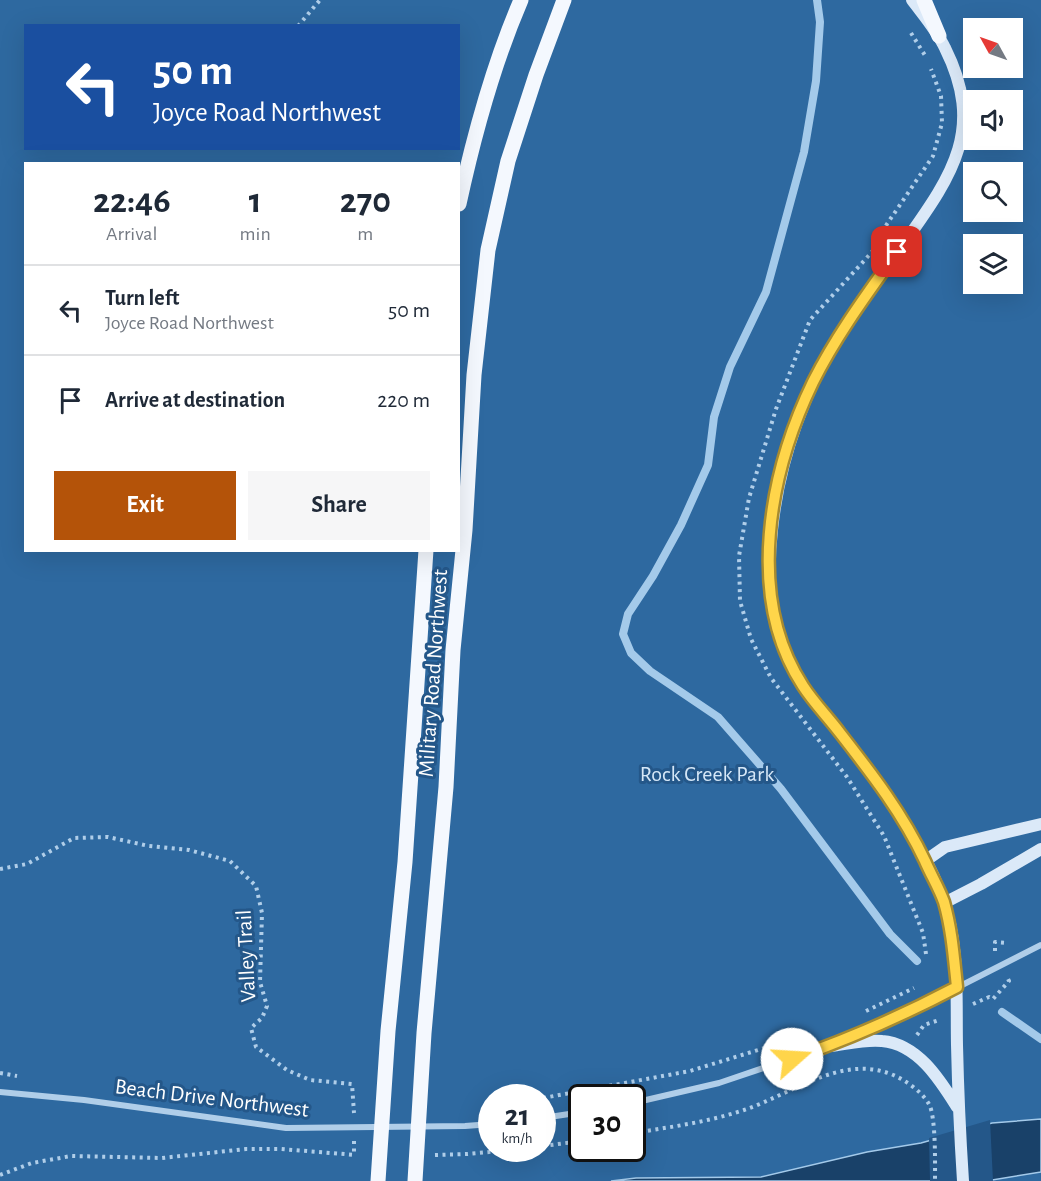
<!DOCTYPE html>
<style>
:root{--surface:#fff;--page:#f6f6f7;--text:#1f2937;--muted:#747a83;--line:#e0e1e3;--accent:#b45309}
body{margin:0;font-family:"Alegreya Sans",sans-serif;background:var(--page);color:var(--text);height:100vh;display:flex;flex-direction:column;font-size:22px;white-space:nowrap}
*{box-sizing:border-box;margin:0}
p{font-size:20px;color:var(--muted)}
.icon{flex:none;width:33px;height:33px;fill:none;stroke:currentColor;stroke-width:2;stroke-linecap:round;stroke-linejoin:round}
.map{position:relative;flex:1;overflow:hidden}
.sheet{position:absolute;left:24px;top:162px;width:436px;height:390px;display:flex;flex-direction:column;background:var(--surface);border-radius:0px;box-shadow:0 6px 24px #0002}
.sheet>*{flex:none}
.guide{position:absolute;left:24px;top:24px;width:436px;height:126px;border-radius:0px;box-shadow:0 6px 24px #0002;background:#1a4fa0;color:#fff;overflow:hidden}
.needle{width:39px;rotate:310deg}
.buttons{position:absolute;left:963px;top:18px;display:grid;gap:12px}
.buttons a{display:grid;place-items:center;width:60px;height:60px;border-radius:0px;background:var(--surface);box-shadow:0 6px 24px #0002;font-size:30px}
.speed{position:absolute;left:478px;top:1084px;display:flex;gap:12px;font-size:30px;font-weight:700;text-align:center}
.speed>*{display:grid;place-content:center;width:78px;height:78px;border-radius:50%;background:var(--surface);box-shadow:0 6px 24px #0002;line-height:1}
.speed small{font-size:15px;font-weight:400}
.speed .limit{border:3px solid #111;border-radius:9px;background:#fff;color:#111}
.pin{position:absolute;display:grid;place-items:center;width:51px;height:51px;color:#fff;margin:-26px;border-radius:12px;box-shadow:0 3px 9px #0006}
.me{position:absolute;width:66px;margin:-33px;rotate:71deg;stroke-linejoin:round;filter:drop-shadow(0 0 4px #0008)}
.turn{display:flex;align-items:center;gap:21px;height:126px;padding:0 30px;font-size:27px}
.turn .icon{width:78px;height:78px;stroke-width:2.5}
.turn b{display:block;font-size:42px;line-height:51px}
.eta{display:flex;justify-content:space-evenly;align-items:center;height:102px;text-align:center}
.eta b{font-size:36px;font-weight:700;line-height:42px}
.cta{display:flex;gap:12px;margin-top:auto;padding:12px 30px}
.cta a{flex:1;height:69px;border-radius:0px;background:var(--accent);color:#fff;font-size:24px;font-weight:700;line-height:69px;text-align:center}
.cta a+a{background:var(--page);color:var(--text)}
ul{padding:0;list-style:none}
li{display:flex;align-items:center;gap:18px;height:90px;padding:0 30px;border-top:2px solid var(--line)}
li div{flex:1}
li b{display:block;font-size:22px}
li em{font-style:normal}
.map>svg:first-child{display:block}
.green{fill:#2e69a0;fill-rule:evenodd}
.water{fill:#194169;stroke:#a4caea;stroke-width:1.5}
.pier{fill:#245789}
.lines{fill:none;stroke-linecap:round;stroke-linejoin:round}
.stream{stroke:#a4caea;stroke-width:8}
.path{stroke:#b0cee9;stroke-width:4;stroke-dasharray:3 4.5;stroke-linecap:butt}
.street{stroke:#b0cee9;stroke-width:6}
.secondary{stroke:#dbe9f8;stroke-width:12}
.primary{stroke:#f4f8fe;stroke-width:15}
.route-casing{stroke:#a68a30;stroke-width:15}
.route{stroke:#ffd54a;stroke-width:10}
.labels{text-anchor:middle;stroke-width:6;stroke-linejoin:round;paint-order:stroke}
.street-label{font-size:22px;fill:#fff;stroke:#245789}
.park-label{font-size:22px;fill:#d5e7f7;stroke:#245789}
</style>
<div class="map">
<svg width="1041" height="1181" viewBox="0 0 1041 1181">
<rect width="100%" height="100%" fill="#245789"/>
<path class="green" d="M0,0h1041v1181h-1041zM26,26h433v122h-433zM974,28h38v40h-38zM974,100h38v40h-38zM26,164h433v386h-433zM974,172h38v40h-38zM974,244h38v40h-38zM492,1098h51v51h-51zM582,1098h51v51h-51z"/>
<path class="water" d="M1041,1119v53l-55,9h-375l25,-3 125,-1 106,-25 54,-9 71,-20z"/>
<path class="pier" d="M990,1120l3,61h-63l-1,-43z"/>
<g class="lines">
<path class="stream" d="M817,0l3,22 -4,59 -12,71 -38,140 -36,75 -16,50 -6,48 -27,60 -28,51 -25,38 -5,20 8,19 19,18 68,46 63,72 109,145 27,27
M1002,1012l39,27"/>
<path class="path" d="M298,26l22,-26
M911,33l15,24
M0,869l27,-5 47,-26 34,-1 41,9 40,4 41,11 26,25 6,27 -2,69 7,24 -5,12 -11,10 5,19 31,23 23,10 42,4 2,29
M995,951v-9l13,1
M926,954l-3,-21 -39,-97 -37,-59 -76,-99 -20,-39 -11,-38 -1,-45 10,-58 27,-89 34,-89 62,-68 15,-28 46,-68 9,-33 -1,-27 -10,-27
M973,1004l16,-7 4,2 16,-18 -2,-4
M866,1011l48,-23
M917,1035l7,-10 15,-5
M0,1073l17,3
M543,1098l147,-27 107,-33
M633,1133c38,-6 75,-11 111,-23 51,-17 105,-62 159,-30 10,6 20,14 26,24 7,13 6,60 6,77
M354,1141v14
M543,1146l39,-5
M435,1155l32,-1 55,-5
M0,1175l32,-12 39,-7 91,2 84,-9h35l75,6"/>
<path class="street" d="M846,1039l69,-30 126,-64
M0,1092l84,8 202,28 179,-2 27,-2
M633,1103l86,-20 112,-38
M543,1118l39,-6"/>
<path class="secondary" d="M912,0c12,16 25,31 33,48 40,80 8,126 -38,191 -24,33 -50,66 -71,101 -34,58 -57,122 -64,190 -5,43 -3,86 15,127 15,32 39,58 60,85 37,48 73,97 95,154 18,47 14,100 15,149 1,45 3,90 6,136
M925,861l20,-14 96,-23
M944,903l37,-19 60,-35
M830,1046c17,-2 36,-7 52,-5 36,3 58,39 75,66"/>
<path class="primary" d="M924,0l15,36
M459,204c15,-69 34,-139 62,-204
M378,1181l10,-150 17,-169 21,-312
M415,1181l9,-148 22,-246 7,-137 12,-120 9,-155 14,-125 20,-89 28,-86 28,-75"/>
</g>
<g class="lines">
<defs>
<path id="route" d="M792,1059c57,-20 112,-44 165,-72 -3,-28 -5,-57 -13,-85 -5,-14 -13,-27 -19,-41 -22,-47 -53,-87 -85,-128 -12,-16 -26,-30 -37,-47 -58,-89 -34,-213 10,-304 23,-46 54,-88 84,-130"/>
</defs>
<use href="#route" class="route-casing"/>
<use href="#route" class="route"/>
</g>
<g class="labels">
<g class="street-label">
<text transform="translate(432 673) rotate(-86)" y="8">Military Road Northwest</text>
<text transform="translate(245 956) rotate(-93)" y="8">Valley Trail</text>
<text transform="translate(212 1097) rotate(7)" y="8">Beach Drive Northwest</text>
</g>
<g class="park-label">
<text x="707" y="781">Rock Creek Park</text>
</g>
</g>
</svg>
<div class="buttons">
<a><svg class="needle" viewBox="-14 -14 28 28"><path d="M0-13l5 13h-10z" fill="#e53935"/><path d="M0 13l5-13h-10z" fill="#747a83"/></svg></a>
<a><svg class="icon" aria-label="sound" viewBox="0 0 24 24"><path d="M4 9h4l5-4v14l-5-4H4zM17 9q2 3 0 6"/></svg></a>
<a><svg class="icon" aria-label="search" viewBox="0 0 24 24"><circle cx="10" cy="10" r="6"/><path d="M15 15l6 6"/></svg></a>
<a><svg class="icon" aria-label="layers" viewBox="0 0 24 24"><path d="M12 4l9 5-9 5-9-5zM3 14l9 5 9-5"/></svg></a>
</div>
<div class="speed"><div>21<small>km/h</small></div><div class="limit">30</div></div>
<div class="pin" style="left:897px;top:252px;background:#d93025"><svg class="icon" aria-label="arrive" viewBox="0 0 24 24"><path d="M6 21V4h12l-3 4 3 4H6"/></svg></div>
<svg class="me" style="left:792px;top:1059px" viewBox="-20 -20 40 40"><circle r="19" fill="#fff"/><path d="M0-13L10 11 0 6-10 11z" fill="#ffd54a"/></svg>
<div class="guide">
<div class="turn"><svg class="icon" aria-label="left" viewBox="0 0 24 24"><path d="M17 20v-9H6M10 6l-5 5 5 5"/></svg><div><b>50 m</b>Joyce Road Northwest</div></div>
</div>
<section class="sheet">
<div class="eta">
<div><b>22:46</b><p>Arrival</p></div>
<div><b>1</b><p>min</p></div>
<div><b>270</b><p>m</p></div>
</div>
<ul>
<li><svg class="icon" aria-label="left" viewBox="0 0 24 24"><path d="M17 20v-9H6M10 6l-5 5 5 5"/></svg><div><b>Turn left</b><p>Joyce Road Northwest</p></div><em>50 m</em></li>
<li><svg class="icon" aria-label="arrive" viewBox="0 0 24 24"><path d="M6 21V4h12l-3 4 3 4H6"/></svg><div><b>Arrive at destination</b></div><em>220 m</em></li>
</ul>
<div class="cta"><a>Exit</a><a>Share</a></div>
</section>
</div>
